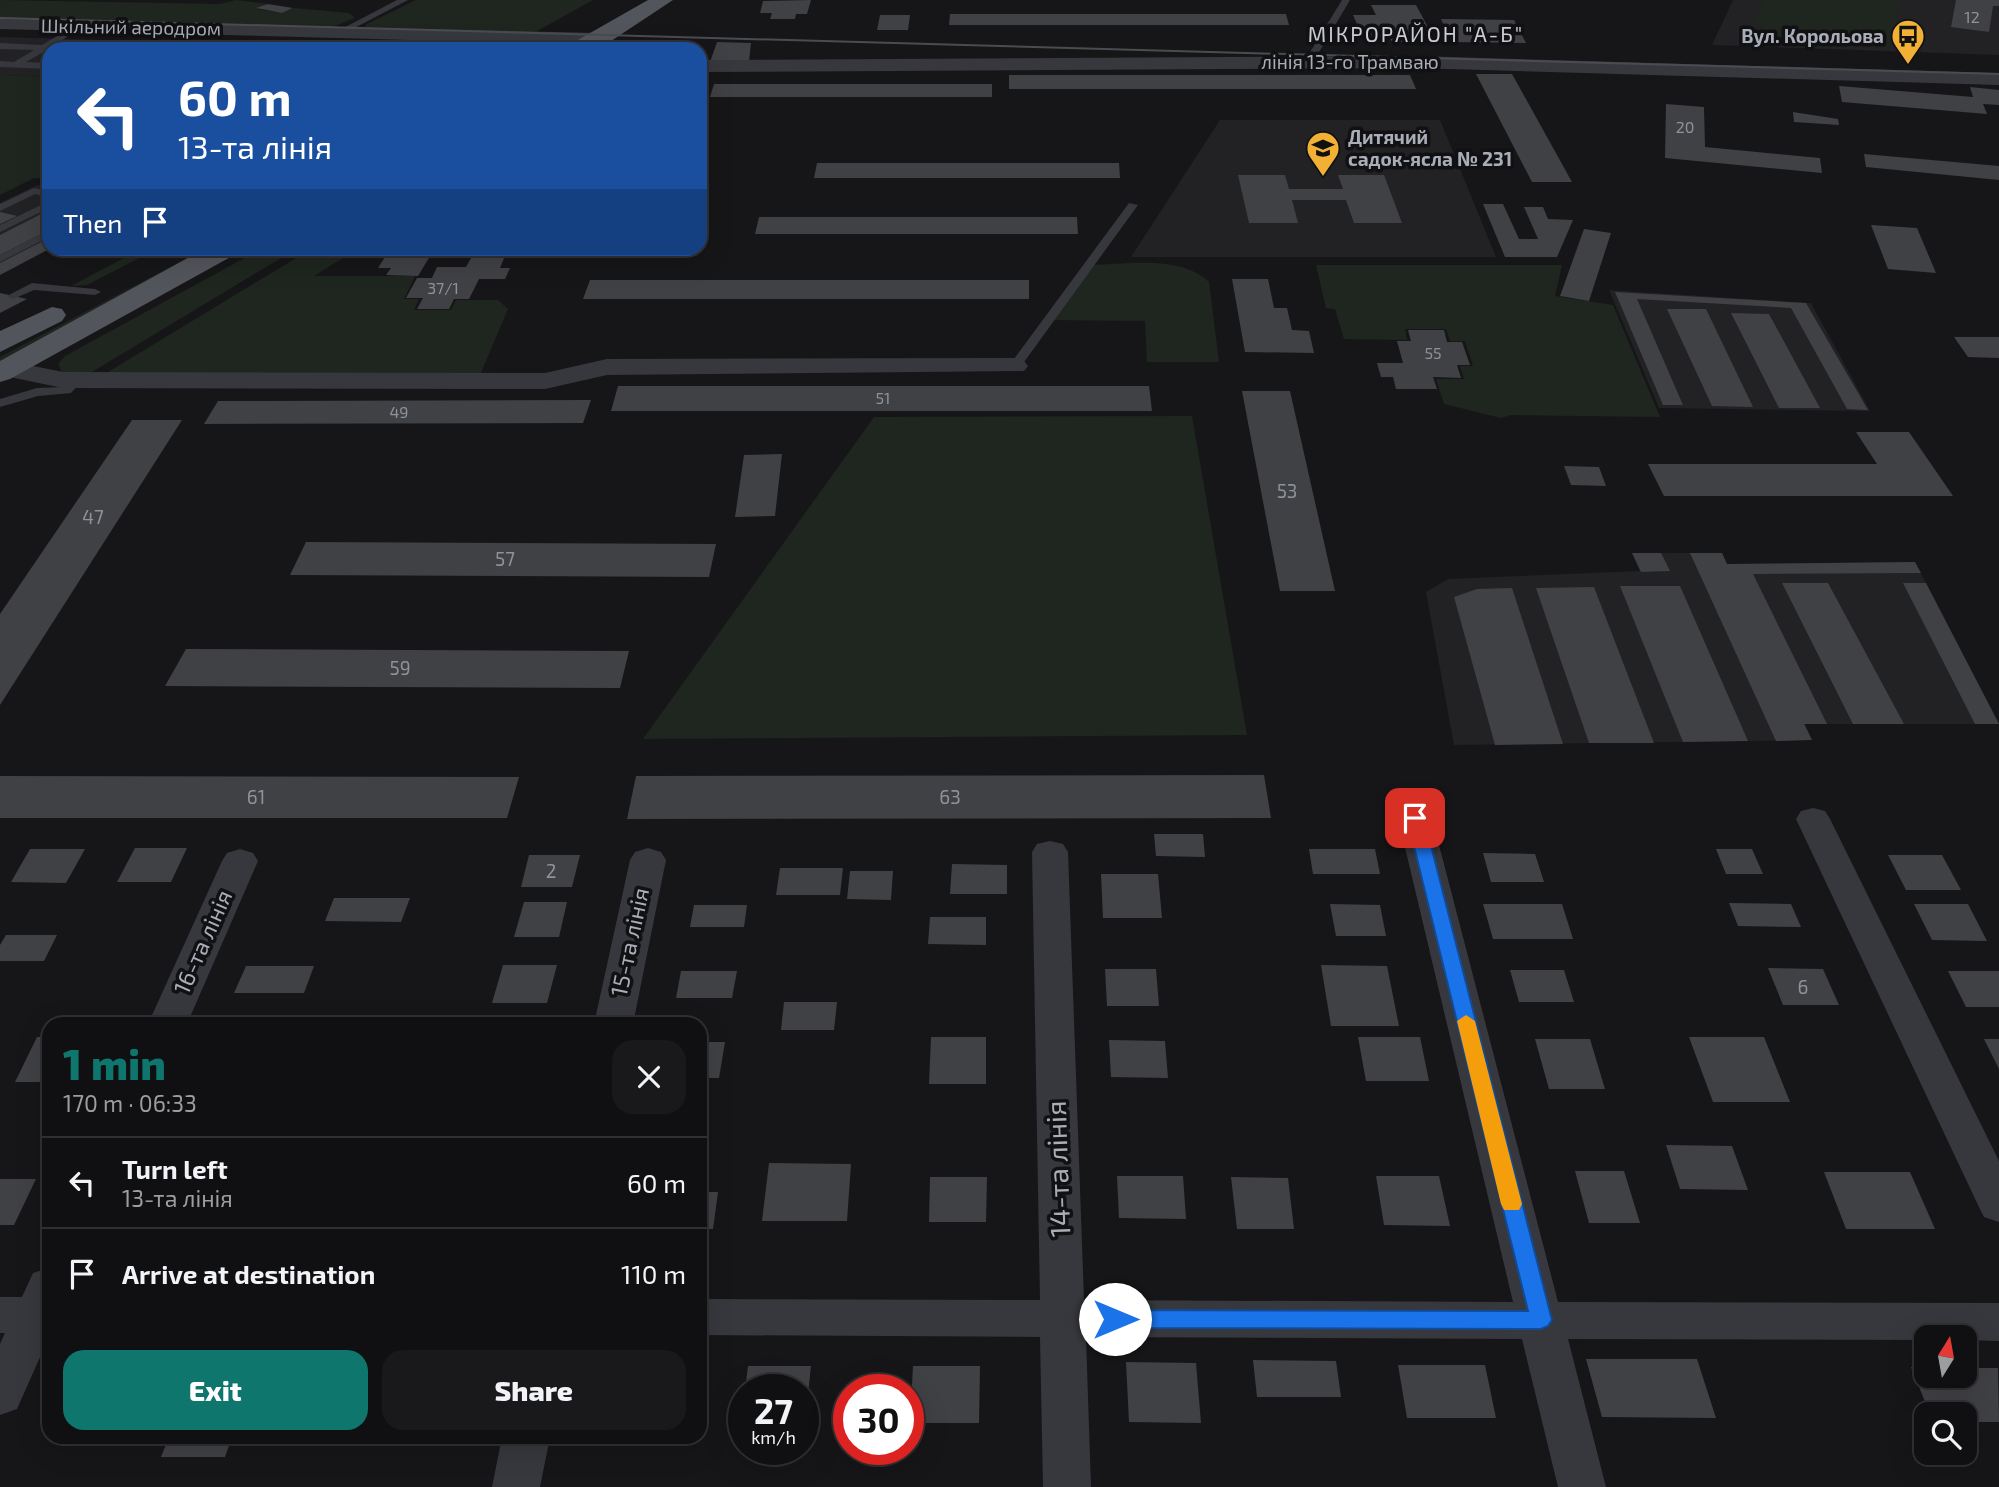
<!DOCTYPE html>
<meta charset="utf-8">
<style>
:root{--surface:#101012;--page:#19191b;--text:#f1f3f6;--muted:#9c9d9f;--line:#303032;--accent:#0f766e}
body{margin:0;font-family:"Exo 2",sans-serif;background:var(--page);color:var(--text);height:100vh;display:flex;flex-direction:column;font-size:26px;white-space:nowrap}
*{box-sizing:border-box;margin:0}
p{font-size:23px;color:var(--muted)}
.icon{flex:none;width:38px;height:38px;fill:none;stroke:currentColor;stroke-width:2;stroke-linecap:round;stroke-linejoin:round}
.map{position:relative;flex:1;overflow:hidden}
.sheet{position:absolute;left:42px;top:1017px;width:665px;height:427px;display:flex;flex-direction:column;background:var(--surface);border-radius:21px;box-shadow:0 7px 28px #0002,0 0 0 2px var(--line)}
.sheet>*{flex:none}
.banner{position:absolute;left:42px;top:42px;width:665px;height:214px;border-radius:21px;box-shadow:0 7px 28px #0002,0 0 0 2px var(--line);background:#1a4fa0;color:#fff;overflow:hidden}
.needle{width:46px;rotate:11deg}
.tools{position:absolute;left:1914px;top:1325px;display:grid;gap:14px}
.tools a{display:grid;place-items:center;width:63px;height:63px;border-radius:14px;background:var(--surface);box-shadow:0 7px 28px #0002,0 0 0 2px var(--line);font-size:35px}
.speed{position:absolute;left:728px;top:1374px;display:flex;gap:14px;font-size:35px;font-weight:700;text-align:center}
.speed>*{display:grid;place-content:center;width:91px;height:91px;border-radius:50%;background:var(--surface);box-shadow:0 7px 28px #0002,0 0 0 2px var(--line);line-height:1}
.speed small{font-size:18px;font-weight:400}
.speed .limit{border:10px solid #d22;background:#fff;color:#111}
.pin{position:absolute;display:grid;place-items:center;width:60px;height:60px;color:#fff;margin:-30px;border-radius:14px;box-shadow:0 4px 10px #0006}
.me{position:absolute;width:77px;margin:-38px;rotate:90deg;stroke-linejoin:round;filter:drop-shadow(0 0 5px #0008)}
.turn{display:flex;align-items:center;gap:24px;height:147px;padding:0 21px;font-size:32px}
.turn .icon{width:91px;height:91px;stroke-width:2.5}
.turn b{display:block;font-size:49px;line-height:60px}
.then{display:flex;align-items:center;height:66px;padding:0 21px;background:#0003;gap:14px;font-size:26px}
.round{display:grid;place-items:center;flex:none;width:74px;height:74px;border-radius:21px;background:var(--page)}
.head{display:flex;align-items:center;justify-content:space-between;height:119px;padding:0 21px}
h1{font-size:42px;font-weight:800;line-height:52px;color:var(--accent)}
.cta{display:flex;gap:14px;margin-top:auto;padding:14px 21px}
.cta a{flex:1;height:80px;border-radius:21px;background:var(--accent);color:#fff;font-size:28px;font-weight:800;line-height:80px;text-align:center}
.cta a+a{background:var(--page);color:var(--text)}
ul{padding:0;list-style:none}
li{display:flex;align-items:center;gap:21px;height:91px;padding:0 21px;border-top:2px solid var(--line)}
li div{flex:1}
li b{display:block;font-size:26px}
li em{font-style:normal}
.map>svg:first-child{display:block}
.built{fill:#222225}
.green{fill:#1e261f}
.building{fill:#404145}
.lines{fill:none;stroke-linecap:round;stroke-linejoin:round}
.service{fill:#37383d;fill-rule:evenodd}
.minor{fill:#37383d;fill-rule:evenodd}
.primary{fill:#53555c;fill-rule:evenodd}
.tram{stroke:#4a4c52;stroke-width:2}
.route{fill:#1a73e8;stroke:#114b97;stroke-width:2}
.slow{fill:#f59e0b}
.labels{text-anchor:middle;stroke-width:7;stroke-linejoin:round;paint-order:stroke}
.far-number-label{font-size:16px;fill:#8e929b}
.far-street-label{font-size:19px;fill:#a8adb8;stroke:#111113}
.far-poi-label{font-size:19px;font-weight:bold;fill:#a8adb8;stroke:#111113;text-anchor:end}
.number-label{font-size:19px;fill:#8e929b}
.far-neighbourhood-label{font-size:21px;letter-spacing:2px;fill:#c9ccd4;stroke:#111113}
.street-label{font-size:23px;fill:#a8adb8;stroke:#111113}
.near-street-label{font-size:28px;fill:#a8adb8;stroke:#111113}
</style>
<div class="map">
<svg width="1999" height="1487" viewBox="0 0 1999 1487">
<rect width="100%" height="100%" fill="#161618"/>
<path class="built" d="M1733,0h266v55l-287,-10z
M0,37l165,5 -9,7h-107v28l-49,-2z
M1220,120h220l56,137h-365z
M37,185l12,2 1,62 -50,26v-72z
M1609,290l202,13 59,108 -211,-3z
M1632,553h90l5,11 188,-2 84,162h-194l7,16 -358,5 -28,-153 22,-13 192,-8z"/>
<path class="green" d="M0,0l220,4 16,-4 32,4 -11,5 25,4 12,-5 55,5 6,5 -30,12 -325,-9z
M416,0h177l-63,35 -164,-7 -1,-3z
M1765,0h136l-12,47 -13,-4 -43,4 -42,-6 -18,-6 -18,-13z
M0,75l49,2v102l-15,-1 -34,17z
M143,248l12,2 -68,35 -16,1z
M204,249h8l-212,113v-5z
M261,249h35l-209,126 -25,-2 -4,-9 7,-8z
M311,249h46l-43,27h101l-11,23h15l-5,11h37l5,-10h42l10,9 -28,66h-377z
M1089,265c37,0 90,-11 120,17l10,80h-72l-2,-41 -97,-1z
M1316,265h246l-7,31 58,9 47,112 -149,-2 -10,3 -57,-14 -8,-25h28l-4,-13h13l-8,-25h-15l-4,-12h-41l2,11 -63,-1 -9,-30 -9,-1z
M1192,416l55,319 -604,4 231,-322z"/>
<path class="building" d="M811,0l-4,14h-11l-1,5h-25l2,-6h-12l3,-12z
M1956,0h43v6h-6l-4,26 -38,-5z
M268,4l25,4 -11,5 -26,-5z
M1371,5h45l20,37h-44l-2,-4h-27l-10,-23h23z
M950,14h336l3,11h-340z
M880,15h30l-2,15h-31z
M1441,19l73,1 12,23 -75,-1z
M183,42l68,1 -6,6h-70z
M717,42l34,1 -2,18 -39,1z
M1476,74h36l60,108h-40z
M1009,75h401l6,14h-407z
M714,84h278v13h-282z
M1839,86l134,11 -3,-10 29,3v15l-16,-1 4,10 -145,-12z
M1666,104l38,3 1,40 115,11 2,15 -157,-15z
M1793,112l45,7 1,6 -45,-3z
M1864,154l135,12v14l-133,-13z
M817,163h302l1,15h-306z
M1238,175h47l4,14h54l-5,-14h46l18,48h-48l-8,-23h-54l6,23h-49z
M1483,204h20l16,35h19l-14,-32h19l5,12 25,1 -16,37h-52z
M49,210v20l-49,25v-20z
M0,212l17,4 -17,8z
M759,217h318l1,17h-323z
M1871,225l46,3 19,45 -48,-4z
M1584,229l27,4 -22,68 -29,-5z
M49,238v11l-49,26v-12z
M406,248h29l-17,28 -32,-1 5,-7h-13l7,-11h15z
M471,258h33l-4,10h10l-5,11h-26l-10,20h-15l-5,10h-32l6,-11h-17l11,-20h15l5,-11h29z
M1232,279h36l6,29h13l5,22 17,1 5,22 -69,-1z
M590,280h439v19h-446z
M1615,292l191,11 62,107 -21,-1 -56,-101 -154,-9 46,106h-20z
M0,293l27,6 -27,14z
M1667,309h39l47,98 -41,-1z
M1731,313l38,1 51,94h-41z
M1408,330h36l3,12h15l8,23h-13l4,13 -28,-1 4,12h-41l-3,-12h-12l-4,-14h26l-6,-22h14z
M1954,337h45v21l-31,-1z
M618,386h531l3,25h-541z
M1242,391h48l45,200h-55z
M591,400l-8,23 -379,1 14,-23z
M132,420h50l-182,285v-91z
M1856,432h53l44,64h-289l-16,-32h229z
M782,454l-7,62 -40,1 9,-62z
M1564,466l35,1 7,19 -35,-1z
M306,542l410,2 -7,33 -419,-2z
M1632,553h29l9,18 -29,1z
M1690,553h32l5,11 188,-2 6,11 -168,1 74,150h-23l8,16 -36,1z
M1782,583h46l76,141h-51z
M1903,583h23l73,141h-24z
M1620,586h60l68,155 -65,1z
M1594,587l60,156h-65l-53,-155z
M1512,588l51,156 -68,1 -41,-148 23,-8z
M186,649l443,2 -9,37 -455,-2z
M1264,775l7,43 -644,1 9,-43z
M0,776l519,1 -12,41h-507z
M1154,834h49l2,23 -49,-1z
M135,848h52l-16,34h-54z
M30,849h55l-19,34 -55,-1z
M1309,849h66l5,25h-67z
M1716,849h36l11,25h-37z
M1483,853l52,1 9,28h-53z
M529,855h51l-8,32h-51z
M1888,855h54l19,35h-55z
M952,864l55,1v29h-57z
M780,868h63l-3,27h-64z
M850,871h43l-2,29 -44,-1z
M1101,874h57l4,44h-59z
M334,898h76l-9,24 -76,-1z
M524,902h43l-8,35h-45z
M1729,903l62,1 10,23 -63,-1z
M1330,904l50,1 6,31h-50z
M1483,904h79l11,35h-80z
M1914,904h54l19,37 -55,-1z
M694,905h53l-3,22h-54z
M930,917h56v28l-58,-1z
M6,935h51l-13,26h-44v-16z
M503,965h54l-10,38h-55z
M1321,965l66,1 12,60h-68z
M246,966h68l-10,27h-70z
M1768,968l55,1 16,36h-56z
M1105,969h51l3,37h-52z
M1510,970h54l10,32h-55z
M681,971h56l-5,27h-56z
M1948,971h51v36h-33z
M784,1002h53l-3,28h-53z
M37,1037h12v45h-34z
M931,1037h55v47h-57z
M1358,1037h62l9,44h-63z
M1689,1037h75l26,65h-77z
M1535,1039h55l15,50h-56z
M1984,1039h15v30z
M1109,1040l56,1 3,37 -57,-1z
M700,1042h25l-6,36h-19z
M1666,1145l66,1 16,44 -68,-1z
M769,1163l82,1 -4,57h-85z
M1575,1171h49l16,52h-51z
M1824,1172h86l25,57h-89z
M1117,1176h66l3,43 -67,-1z
M1376,1176h63l11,50 -66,-1z
M930,1177h57l-1,45h-57z
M1231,1177l57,1 6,51h-57z
M0,1179h36l-22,46h-14z
M700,1192h18l-5,37h-13z
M1586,1359h111l19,59 -114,-1z
M1253,1360l83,1 5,36h-84z
M1126,1362l70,1 5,60 -72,-1z
M1398,1365h87l11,53h-89z
M748,1366h63l-6,57 -2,-33h-58z
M913,1366h67l-1,57h-69z
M1911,1367h16v9h38v-8h33l1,54h-34v-8h-35z
M169,1437h63l-7,20h-64z"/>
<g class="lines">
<path class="service" d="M397,0h11l-67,35 -7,-2z
M1342,0h8l-38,64h-6l-2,-2z
M79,23l4,3 -1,2 -28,17 53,1 4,3h-62l-23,13 23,1v6l-49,-2v-6l14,1 20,-12 -34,-1v-6l42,2z
M34,188l15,3v6l-14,-3 -35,17v-7z
M49,201v7l-49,24v-7z
M1129,203l9,2 -119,164h-8v-6z
M49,230v7l-49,25v-7z
M32,283l63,6 6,3 -6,3 -61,-5 -21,9 -6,-3z
M77,376l6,4 -12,13 -33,3 -38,11v-8l37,-11 27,-1z"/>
<path class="minor" d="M0,19l598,14 9,6 -9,6 -598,-16z
M1415,56l584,17v12l-584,-17 -715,4v-12z
M1015,358l9,3 4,5 -4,5 -417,4 -62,14 -482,-1 -63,-13v-12l8,-2 55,11 482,1 62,-14z
M1415,807l12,3 5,8 126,484 441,1v38l-34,-1v-3h-38v3l-359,-1 38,148h-48l-36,-148 -436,-2 5,150h-48l-3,-150 -340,-2v-36l340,1 -8,-448 5,-8 13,-3 13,3 5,8 16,448 429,2 -115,-484 5,-8z
M1813,808l12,3 5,8 169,342v61l-15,-5 -6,-12 -182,-386 5,-8z
M648,848l13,4 5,8 -33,164h-39l36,-164 5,-8z
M240,849l13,4 5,8 -71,163h-39l74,-163 5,-8z
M49,1268v69l-32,72 -17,6v-71l5,-11h-5v-36h22l11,-24z
M502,1437h48l-10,50h-48z"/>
<path class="primary" d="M648,0h25l-74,49h-37z
M206,248h34l-4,6 -226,125 -10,3v-21z
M52,307l10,2 4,6 -4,6 -62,31v-21z"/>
<path class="tram" d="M0,18l1999,56"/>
</g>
<path class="route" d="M1415,813l9,5 128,502 -4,6 -7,3 -426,-1 -7,-3 -3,-6 3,-6 7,-3 413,1 -121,-493z"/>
<path class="slow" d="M1466,1015l9,6 47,183 -3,6h-15l-3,-6 -44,-183z"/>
<defs>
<symbol id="bus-pin" viewBox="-11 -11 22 30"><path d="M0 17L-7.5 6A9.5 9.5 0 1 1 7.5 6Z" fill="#f2b134" stroke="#111113"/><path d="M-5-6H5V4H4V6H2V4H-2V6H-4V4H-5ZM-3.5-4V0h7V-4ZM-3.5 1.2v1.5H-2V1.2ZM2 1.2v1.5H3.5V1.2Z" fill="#111"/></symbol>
<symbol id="school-pin" viewBox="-11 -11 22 30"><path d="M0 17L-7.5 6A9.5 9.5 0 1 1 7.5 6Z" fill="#f2b134" stroke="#111113"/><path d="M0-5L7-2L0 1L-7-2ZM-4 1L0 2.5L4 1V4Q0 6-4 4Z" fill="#111"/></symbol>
</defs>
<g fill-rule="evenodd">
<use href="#bus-pin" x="1889" y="17" width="38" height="52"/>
<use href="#school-pin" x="1304" y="129" width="38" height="52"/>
</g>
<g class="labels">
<g class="far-number-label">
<text x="1972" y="23">12</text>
<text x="1685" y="133">20</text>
<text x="443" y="294">37/1</text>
<text x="1433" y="359">55</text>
<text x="883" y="404">51</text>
<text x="399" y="418">49</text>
</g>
<g class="far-street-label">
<text transform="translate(131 27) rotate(1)" y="7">Шкільний аеродром</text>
<text x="1350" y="69">лінія 13-го Трамваю</text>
</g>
<g class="far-poi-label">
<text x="1884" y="43">Вул. Корольова</text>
<text x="1348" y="144" text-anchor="start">Дитячий<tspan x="1348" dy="22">садок-ясла № 231</tspan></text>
</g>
<g class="number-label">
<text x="1287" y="498">53</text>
<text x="93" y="524">47</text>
<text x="505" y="566">57</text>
<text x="400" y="675">59</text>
<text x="256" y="804">61</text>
<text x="950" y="804">63</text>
<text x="551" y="878">2</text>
<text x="1803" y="994">6</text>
</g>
<g class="far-neighbourhood-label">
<text x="1416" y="42">МІКРОРАЙОН "А-Б"</text>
</g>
<g class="street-label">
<text transform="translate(203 942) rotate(-66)" y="8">16-та лінія</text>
<text transform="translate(630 942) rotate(-78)" y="8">15-та лінія</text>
</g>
<g class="near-street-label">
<text transform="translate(1058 1169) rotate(-92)" y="10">14-та лінія</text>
</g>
</g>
</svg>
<div class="tools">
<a><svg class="needle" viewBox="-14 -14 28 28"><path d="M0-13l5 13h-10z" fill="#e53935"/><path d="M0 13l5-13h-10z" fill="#9c9d9f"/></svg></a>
<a><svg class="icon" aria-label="search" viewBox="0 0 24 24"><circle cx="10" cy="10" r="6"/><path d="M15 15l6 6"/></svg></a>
</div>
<div class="speed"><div>27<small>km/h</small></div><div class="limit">30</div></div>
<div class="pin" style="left:1415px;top:818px;background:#d93025"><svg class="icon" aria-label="arrive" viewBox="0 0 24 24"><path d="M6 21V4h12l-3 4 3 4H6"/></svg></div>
<svg class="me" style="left:1115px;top:1319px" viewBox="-20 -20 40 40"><circle r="19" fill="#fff"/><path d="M0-13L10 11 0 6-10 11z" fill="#1a73e8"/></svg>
<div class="banner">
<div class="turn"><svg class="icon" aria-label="left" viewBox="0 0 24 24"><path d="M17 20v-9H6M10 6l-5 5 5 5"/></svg><div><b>60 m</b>13-та лінія</div></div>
<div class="then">Then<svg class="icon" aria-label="arrive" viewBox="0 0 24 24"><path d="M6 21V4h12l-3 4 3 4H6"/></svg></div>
</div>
<section class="sheet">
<div class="head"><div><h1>1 min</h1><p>170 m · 06:33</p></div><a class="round"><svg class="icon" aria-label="close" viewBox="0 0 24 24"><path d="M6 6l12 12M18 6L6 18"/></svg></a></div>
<ul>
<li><svg class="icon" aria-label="left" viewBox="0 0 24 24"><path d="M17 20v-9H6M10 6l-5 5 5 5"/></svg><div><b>Turn left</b><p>13-та лінія</p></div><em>60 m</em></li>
<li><svg class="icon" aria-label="arrive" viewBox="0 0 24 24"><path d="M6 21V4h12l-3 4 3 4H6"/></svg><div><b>Arrive at destination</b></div><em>110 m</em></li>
</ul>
<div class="cta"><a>Exit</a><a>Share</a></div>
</section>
</div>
